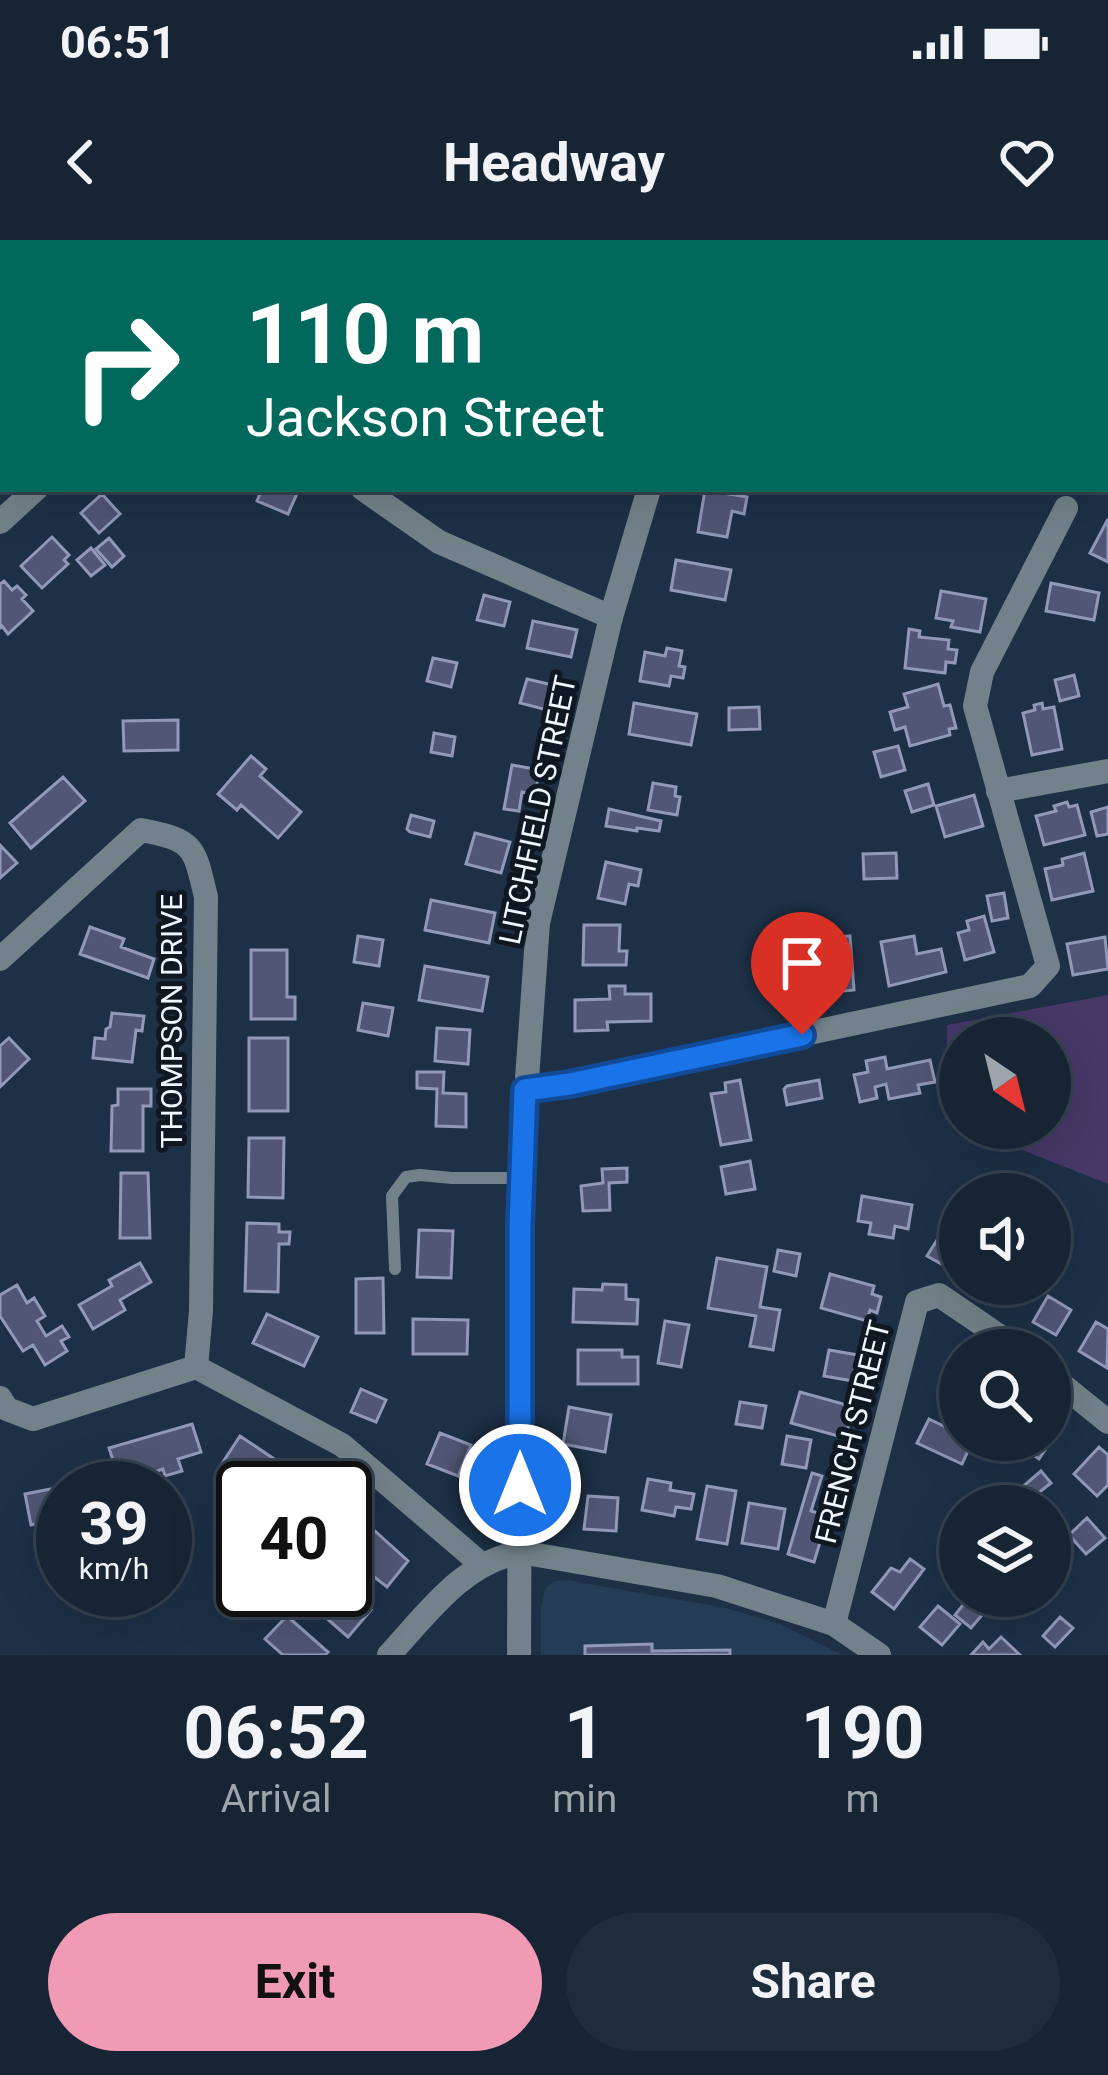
<!DOCTYPE html>
<style>
:root{--surface:#162434;--page:#1f2c3c;--text:#f1f3f6;--muted:#9ea4ac;--line:#35414f;--accent:#f09ab5}
body{margin:0;font-family:Roboto,sans-serif;background:var(--page);color:var(--text);height:100vh;display:flex;flex-direction:column;font-size:45px;white-space:nowrap}
*{box-sizing:border-box;margin:0}
p{font-size:39px;color:var(--muted)}
.icon{flex:none;width:66px;height:66px;fill:none;stroke:currentColor;stroke-width:2;stroke-linecap:round;stroke-linejoin:round}
.map{position:relative;height:1415px;overflow:hidden}
.sheet{display:flex;flex-direction:column;background:var(--surface);flex:1}
.sheet>*{flex:none}
.hud{position:absolute;left:0px;top:0px;width:1110px;height:252px;box-shadow:0 12px 48px #0002,0 0 0 3px var(--line);background:#00695c;color:#fff;overflow:hidden}
.needle{width:78px;rotate:145deg}
.fabs{position:absolute;left:939px;top:777px;display:grid;gap:24px}
.fabs a{display:grid;place-items:center;width:132px;height:132px;border-radius:50%;background:var(--surface);box-shadow:0 12px 48px #0002,0 0 0 3px var(--line);font-size:60px}
.speed{position:absolute;left:36px;top:1221px;display:flex;gap:24px;font-size:60px;font-weight:700;text-align:center}
.speed>*{display:grid;place-content:center;width:156px;height:156px;border-radius:50%;background:var(--surface);box-shadow:0 12px 48px #0002,0 0 0 3px var(--line);line-height:1}
.speed small{font-size:30px;font-weight:400}
.speed .limit{border:6px solid #111;border-radius:18px;background:#fff;color:#111}
.pin{position:absolute;display:grid;place-items:center;width:102px;height:102px;color:#fff;margin:-123px -51px;border-radius:50% 50% 50% 0;rotate:-45deg;box-shadow:0 0 12px #0007}
.pin .icon{rotate:45deg}
.me{position:absolute;width:132px;margin:-66px;rotate:0deg;stroke-linejoin:round;filter:drop-shadow(0 0 9px #0008)}
.turn{display:flex;align-items:center;gap:42px;height:252px;padding:0 48px;font-size:54px}
.turn .icon{width:156px;height:156px;stroke-width:2.5}
.turn b{display:block;font-size:84px;line-height:102px}
.eta{display:flex;justify-content:space-evenly;align-items:center;height:204px;text-align:center}
.eta b{font-size:72px;font-weight:700;line-height:84px}
.cta{display:flex;gap:24px;margin-top:auto;padding:24px 48px}
.cta a{flex:1;height:138px;border-radius:72px;background:var(--accent);color:#111;font-size:48px;font-weight:700;line-height:138px;text-align:center}
.cta a+a{background:var(--page);color:var(--text)}
.status{display:flex;justify-content:space-between;align-items:center;height:84px;padding:0 60px;background:var(--surface);direction:ltr}
.status svg{height:33px;fill:currentColor}
header{display:flex;justify-content:space-between;align-items:center;height:156px;padding:0 48px;background:var(--surface);font-size:54px;font-weight:700}
.map>svg:first-child{display:block}
.built{fill:#243c56}
.green{fill:#463867}
.building{fill:#505673;stroke:#9198b8;stroke-width:3}
.lines{fill:none;stroke-linecap:round;stroke-linejoin:round}
.service{stroke:#73828a;stroke-width:12}
.minor{stroke:#73828a;stroke-width:24}
.tertiary{stroke:#73828a;stroke-width:24}
.route-casing{stroke:#114b97;stroke-width:30}
.route{stroke:#1a73e8;stroke-width:21}
.labels{text-anchor:middle;stroke-width:10;stroke-linejoin:round;paint-order:stroke}
.street-label{font-size:30px;fill:#eff6ff;stroke:#0f1822}
</style>
<div class="status"><b>06:51</b><svg viewBox="0 0 49 12"><path d="M0 12V9h3v3zM5 12V6h3v6zM10 12V3h3v9zM15 12V0h3v12zM26 1h20v11H26zM47 4h2v5h-2z"/></svg></div>
<header><svg class="icon" aria-label="back" viewBox="0 0 24 24"><path d="M15 5l-7 7 7 7"/></svg>Headway<svg class="icon" aria-label="heart" viewBox="0 0 24 24"><path d="M12 20l-8-8c-3-5 5-10 8-4 3-6 11-1 8 4z"/></svg></header>
<div class="map">
<svg width="1108" height="1415" viewBox="0 0 1108 1415">
<rect width="100%" height="100%" fill="#1d3046"/>
<path class="built" d="M567,1340l159,28 54,16 62,31h-301v-48l4,-18 9,-8z"/>
<path class="green" d="M1108,755v189l-141,-56h83v-90h-90v87l-14,-5 1,-95z"/>
<path class="building" d="M262,249h37l-11,25 -31,-13z
M705,250l42,7 -3,17 -12,-3 -5,26 -29,-5z
M102,254l18,20 -21,19 -18,-20z
M1108,279v43l-18,-9z
M52,297l17,18 -5,5 4,4 -26,24 -21,-22z
M109,298l15,18 -12,11 -16,-18z
M91,308l14,17 -14,11 -14,-16z
M676,320l55,10 -6,30 -54,-10z
M4,341l8,9 5,-4 9,9 -4,4 11,12 -25,23 -6,-8 -2,2v-44z
M1051,343l48,10 -5,27 -48,-9z
M941,351l45,8 -6,33 -29,-5 2,-6 -17,-3z
M484,355l26,7 -6,24 -27,-6z
M533,381l44,9 -6,27 -44,-9z
M909,389l11,2 -1,6 30,3 -1,9 9,1 -2,13 -9,-1 -1,11 -40,-5z
M667,408l15,3 -3,15 6,1 -2,11 -12,-2 -2,10 -29,-5 5,-29 20,4z
M433,418l24,5 -6,24 -24,-6z
M1074,435l5,21 -19,5 -5,-21z
M527,439l30,7 -6,25 -31,-8z
M938,444l6,22 6,-1 6,23 -7,1 1,6 -40,11 -5,-19 -10,3 -5,-18 18,-5 -4,-13z
M634,463l63,11 -6,31 -62,-11z
M1042,463l1,6 11,-2 8,42 -30,6 -9,-42 12,-3 -1,-5z
M759,467l1,22 -31,1v-22z
M178,480v30l-54,1 -1,-30z
M434,493l21,4 -3,19 -21,-4z
M898,506l7,24 -24,7 -7,-25z
M251,516l15,13 -6,7 41,36 -23,26 -37,-33 -4,5 -19,-16z
M512,525l28,5 -5,25 -13,-3 -3,19 -15,-2z
M63,537l22,24 -54,47 -21,-25z
M653,543l23,4 -1,9 5,1 -3,18 -29,-5z
M928,544l6,21 -22,7 -7,-21z
M974,555l9,31 -38,11 -9,-31z
M1067,562l2,5 8,-2 8,30 -41,10 -8,-29 20,-5 -2,-5z
M1108,567v27l-11,2 -6,-24z
M609,569l52,12 -2,10 -22,-3v3l-31,-5z
M411,575l23,6 -4,16 -20,-5 -3,-3z
M475,593l35,9 -9,31 -35,-9z
M0,605l17,18 -17,15z
M896,613l1,25 -33,1 -1,-25z
M1084,613l9,38 -41,9 -7,-31 18,-4 -1,-6z
M606,622l35,8 -3,16 -9,-2 -4,20 -27,-6z
M1004,653l4,25 -16,3 -5,-25z
M431,660l64,13 -6,30 -64,-13z
M984,676l10,36 -29,8 -7,-27 11,-3 -2,-9z
M584,685h36l-1,26h8l-1,14h-43z
M90,687l34,12 -3,8 33,12 -6,19 -68,-24z
M358,696l25,4 -4,26 -25,-4z
M850,696l4,54 -30,3 -5,-54z
M914,696l3,18 24,-5 5,23 -57,14 -8,-44z
M1105,697l3,32 -35,6 -6,-31z
M251,710h36v47h8v22h-44z
M793,714l8,39 -28,5 -7,-39z
M425,726l63,11 -6,34 -63,-11z
M609,746h16v8h26v27l-44,1 1,8 -33,1v-31l35,-1z
M363,763l30,5 -5,28 -30,-6z
M112,773l32,3 -2,15 -6,-1 -4,32 -39,-4 2,-20 10,1 1,-10 4,-2z
M437,788l33,2 -2,34 -33,-3z
M9,798l20,21 -29,28v-41z
M249,798h39v73h-39z
M885,817l2,12 43,-9 5,22 -17,3 2,8 -31,6 -3,-15 -11,3 2,11 -17,4 -6,-27 14,-3 -2,-11z
M417,832h27l-1,21 23,1v33l-30,-1 1,-37 -20,-1z
M740,840l11,60 -30,5 -10,-51 15,-2 -1,-9z
M819,840l3,18 -35,7 -3,-16 3,-3z
M118,849h33v17h-8v45h-32l1,-45 6,-1z
M249,898h35l-1,60 -35,-1z
M750,921l5,28 -29,5 -5,-27z
M627,928v14l-18,1 1,27 -27,1 -2,-25 22,-3 -1,-14z
M121,933h27l2,65h-30z
M862,956l50,9 -4,24 -13,-3 -2,12 -24,-4 2,-11 -13,-2z
M1057,980l9,4 -13,26 -3,-2v-13z
M247,983l32,1v8h11l-1,12h-10l-1,48 -33,-1z
M944,989l16,10v22l-6,10 -27,-15z
M419,990l34,1 -2,47 -34,-1z
M778,1010l22,4 -4,22 -22,-5z
M717,1018l50,9 -7,40 20,3 -7,40 -23,-4 6,-30 -48,-8z
M140,1023l11,19 -31,18 5,10 -32,19 -14,-24 33,-19 -3,-6z
M830,1034l44,12 -2,8 9,3 -4,16 -7,-3 -3,11 -46,-13z
M383,1038l1,55h-28v-54z
M603,1044l23,1v14l12,1 -1,24 -64,-2 1,-33 28,1z
M17,1045l10,18 7,-5 11,18 -8,5 9,15 16,-10 7,11 -8,4 6,10 -22,14 -12,-20 -10,6 -23,-35v-21z
M1048,1056l23,14 -15,25 -23,-13z
M267,1074l51,23 -14,29 -51,-23z
M413,1079l55,1 -1,34h-54z
M665,1081l24,4 -8,42 -23,-4z
M1096,1082l12,7 -1,39 -28,-17z
M578,1110h44v7h16v27h-60z
M829,1110l29,5 -5,26 -29,-5z
M361,1149l25,11 -10,22 -25,-10z
M800,1152l54,15 -9,31 -54,-15z
M740,1162l26,4 -4,22 -26,-4z
M569,1167l42,8 -6,37 -42,-8z
M929,1179l31,15v6h13l-11,24 -45,-21z
M192,1184l9,28 -23,7 4,12 -17,5 -2,-7 -23,8 1,3 -19,7 -13,-39z
M1050,1186l8,5 -19,28 -27,-19h38z
M440,1193l31,12 -13,31 -31,-12z
M240,1196l58,39 -8,13h-40l-31,-20z
M787,1196l24,4 -5,28 -24,-4z
M1099,1207l9,8v30l-11,11 -23,-22z
M1041,1231l10,12 -29,23 -9,-11z
M331,1232l18,14 -4,6v-4h-27z
M812,1233l10,3 -11,35 17,5 -14,46 -26,-8z
M648,1239l23,4 -1,7 24,4 -3,15 -15,-2 -2,9 -32,-6z
M71,1245v3h-8v47l-3,1 -4,-17 -25,6 -6,-31z
M707,1246l29,5 -9,53 -30,-5z
M588,1256l30,2 -2,33 -32,-2z
M749,1263l36,6 -7,40 -36,-6z
M1087,1278l18,20 -19,16 -17,-19z
M366,1283l42,38 -21,26 -37,-29 15,-18 -8,-6z
M910,1319l14,10 -30,40 -22,-17 19,-24 9,4z
M345,1347l26,23 -23,27 -48,-42 4,-5h41z
M970,1356l18,12 -17,20 -16,-13z
M938,1366l22,18 -18,21 -22,-18z
M287,1376l41,36 -3,3h-42l-18,-16z
M1060,1377l13,11 -18,19 -12,-11z
M1001,1397l19,18h-49l12,-13 6,7z
M652,1404v7l78,-1v5h-145v-9z"/>
<g class="lines">
<path class="service" d="M987,0l4,3
M395,1029l-3,-73 14,-19 14,-2 32,3h68"/>
<path class="minor" d="M243,3l1,-3
M363,249l76,53 172,75
M0,282l36,-33
M998,551l110,-20
M0,719l141,-129c54,10 53,17 65,67l-5,414 -5,56 -163,52 -26,-10 -7,-11
M525,851l45,-7 460,-98 18,-20 -73,-260 7,-34 84,-164
M196,1127l146,78 139,119
M1050,1135l58,47
M834,1384l83,-322 22,-7 81,55"/>
<path class="tertiary" d="M735,3l1,-3
M389,1415c38,-41 73,-92 131,-103l197,34 117,38 45,31
M519,1415l2,-491 17,-241 73,-306 38,-128"/>
</g>
<g class="lines">
<defs>
<path id="route" d="M520,1245v-259l5,-136 45,-6 232,-49"/>
</defs>
<use href="#route" class="route-casing"/>
<use href="#route" class="route"/>
</g>
<g class="labels">
<g class="street-label">
<text transform="translate(538 570) rotate(-78)" y="10">LITCHFIELD STREET</text>
<text transform="translate(172 781) rotate(-90)" y="10">THOMPSON DRIVE</text>
<text transform="translate(853 1192) rotate(-76)" y="10">FRENCH STREET</text>
</g>
</g>
</svg>
<div class="fabs">
<a><svg class="needle" viewBox="-14 -14 28 28"><path d="M0-13l5 13h-10z" fill="#e53935"/><path d="M0 13l5-13h-10z" fill="#9ea4ac"/></svg></a>
<a><svg class="icon" aria-label="sound" viewBox="0 0 24 24"><path d="M4 9h4l5-4v14l-5-4H4zM17 9q2 3 0 6"/></svg></a>
<a><svg class="icon" aria-label="search" viewBox="0 0 24 24"><circle cx="10" cy="10" r="6"/><path d="M15 15l6 6"/></svg></a>
<a><svg class="icon" aria-label="layers" viewBox="0 0 24 24"><path d="M12 4l9 5-9 5-9-5zM3 14l9 5 9-5"/></svg></a>
</div>
<div class="speed"><div>39<small>km/h</small></div><div class="limit">40</div></div>
<div class="pin" style="left:802px;top:795px;background:#d93025"><svg class="icon" aria-label="arrive" viewBox="0 0 24 24"><path d="M6 21V4h12l-3 4 3 4H6"/></svg></div>
<svg class="me" style="left:520px;top:1245px" viewBox="-20 -20 40 40"><circle r="17" fill="#1a73e8" stroke="#fff" stroke-width="3"/><path d="M0-11L8 9 0 5-8 9z" fill="#fff"/></svg>
<div class="hud">
<div class="turn"><svg class="icon" aria-label="right" viewBox="0 0 24 24"><path d="M7 20v-9h11M14 6l5 5-5 5"/></svg><div><b>110 m</b>Jackson Street</div></div>
</div>
</div>
<section class="sheet">
<div class="eta">
<div><b>06:52</b><p>Arrival</p></div>
<div><b>1</b><p>min</p></div>
<div><b>190</b><p>m</p></div>
</div>
<div class="cta"><a>Exit</a><a>Share</a></div>
</section>
